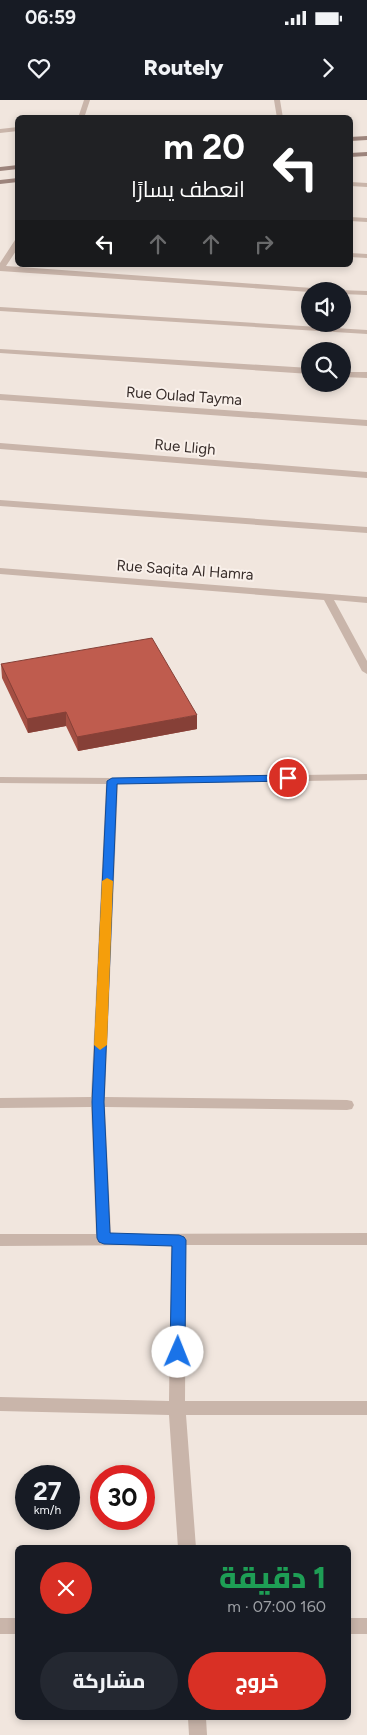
<!DOCTYPE html>
<html lang="ar">
<meta charset="utf-8">
<style>
:root{--surface:#171b24;--page:#242831;--text:#f1f3f6;--muted:#9ea1a6;--accent:#d93025}
body{margin:0;font-family:Figtree,Cairo,sans-serif;background:var(--page);color:var(--text);direction:rtl;height:100vh;display:flex;flex-direction:column;font-size:19px;white-space:nowrap}
*{box-sizing:border-box;margin:0}
p{font-size:16px;color:var(--muted)}
.icon{flex:none;width:28px;height:28px;fill:none;stroke:currentColor;stroke-width:2;stroke-linecap:round;stroke-linejoin:round}
.map{position:relative;flex:1;overflow:hidden;direction:ltr}
.side{position:absolute;left:15px;top:1445px;width:336px;height:175px;display:flex;flex-direction:column;background:var(--surface);border-radius:8px;box-shadow:0 2px 8px #0003;direction:rtl}
.side>*{flex:none}
.banner{position:absolute;left:15px;top:15px;width:338px;height:152px;border-radius:8px;box-shadow:0 2px 8px #0003;direction:rtl;background:#202124;color:#fff;overflow:hidden}
.buttons{position:absolute;left:301px;top:182px;display:grid;gap:10px}
.buttons a{display:grid;place-items:center;width:50px;height:50px;border-radius:50%;background:var(--surface);box-shadow:0 2px 8px #0003;font-size:25px}
.speed{position:absolute;left:15px;top:1365px;display:flex;gap:10px;font-size:25px;font-weight:700;text-align:center}
.speed>*{display:grid;place-content:center;width:65px;height:65px;border-radius:50%;background:var(--surface);box-shadow:0 2px 8px #0003;line-height:1}
.speed small{font-size:12px;font-weight:400}
.speed .limit{border:8px solid #d22;background:#fff;color:#111}
.pin{position:absolute;display:grid;place-items:center;width:42px;height:42px;color:#fff;margin:-21px;border:2px solid #fff;border-radius:50%;box-shadow:0 1px 5px #0007}
.me{position:absolute;width:55px;margin:-28px;rotate:1deg;stroke-linejoin:round;filter:drop-shadow(0 0 4px #0008)}
.turn{display:flex;align-items:center;gap:18px;height:105px;padding:0 25px;font-size:22px}
.turn .icon{width:65px;height:65px;stroke-width:2.5}
.turn b{display:block;font-size:35px;line-height:42px}
.lanes{display:flex;align-items:center;height:48px;padding:0 25px;background:#0003;justify-content:center;gap:25px;direction:ltr}
.lanes .off{opacity:.35}
.round{display:grid;place-items:center;flex:none;width:52px;height:52px;border-radius:26px;background:var(--page)}
.summary{display:flex;align-items:center;justify-content:space-between;height:85px;padding:0 25px}
h1{font-size:30px;font-weight:800;line-height:38px;color:#1e9e55}
.primary-button{display:flex;gap:10px;margin-top:auto;padding:10px 25px}
.primary-button a{flex:1;height:58px;border-radius:30px;background:var(--accent);color:#fff;font-size:20px;font-weight:800;line-height:58px;text-align:center}
.primary-button a+a{background:var(--page);color:var(--text)}
.status{display:flex;justify-content:space-between;align-items:center;height:35px;padding:0 25px;background:var(--surface);direction:ltr}
.status svg{height:14px;fill:currentColor}
header{display:flex;justify-content:space-between;align-items:center;height:65px;padding:0 25px;background:var(--surface);font-size:22px;font-weight:800}
.map>svg:first-child{display:block}
.lines{fill:none;stroke-linecap:round;stroke-linejoin:round}
.street{fill:#c9b5aa;fill-rule:evenodd}
.secondary{fill:#9c847c;fill-rule:evenodd}
.wall{fill:#a44f43}
.shaded-wall{fill:#864037}
.building{fill:#bf5c4e;stroke:#864037}
.route{fill:#1a73e8;stroke:#114b97}
.slow{fill:#f59e0b}
.labels{text-anchor:middle;stroke-width:4;stroke-linejoin:round;paint-order:stroke}
.far-street-label{font-size:15px;fill:#372c29;stroke:#f9f0ea}
</style>
<div class="status"><b>06:59</b><svg viewBox="0 0 49 12"><path d="M0 12V9h3v3zM5 12V6h3v6zM10 12V3h3v9zM15 12V0h3v12zM26 1h20v11H26zM47 4h2v5h-2z"/></svg></div>
<header><svg class="icon" aria-label="forward" viewBox="0 0 24 24"><path d="M9 5l7 7-7 7"/></svg>Routely<svg class="icon" aria-label="heart" viewBox="0 0 24 24"><path d="M12 20l-8-8c-3-5 5-10 8-4 3-6 11-1 8 4z"/></svg></header>
<div class="map">
<svg width="367" height="1635" viewBox="0 0 367 1635">
<rect width="100%" height="100%" fill="#f1e6de"/>
<g class="lines">
<path class="street" d="M84,0h6l-6,18h-6z
M274,0h6l3,18h-6z
M18,27v4l-18,2v-4z
M350,82l17,1v4l-17,-1z
M350,117l17,1v4l-17,-1z
M15,140h3v8l-12,18 333,24 28,1v4l-25,-1v-3l-32,1 -310,-21v-8z
M350,153l17,1v4l-17,-1z
M0,207l367,23v4l-367,-23z
M0,249l310,19v6l-310,-21z
M342,272h25v6l-25,-1z
M0,294l367,26v6l-367,-26z
M0,343l367,29v6l-367,-29z
M0,400l367,27v6l-367,-27z
M0,468l367,29v6l-33,-3 33,61v13l-5,-3 -38,-71 -324,-26z
M367,674v6l-249,4 -13,313 242,3 5,1 2,4 -2,4 -5,1 -242,-3 6,127 256,-1v12h-181l-1,156h182v14h-181l10,133h-18l-9,-133 -169,-4v-14l169,4 2,-156 -171,1v-12h96l-5,-127 -91,1v-10l91,-1 15,-313 -106,-1v-6l112,1z
M0,1518h18v16h-18z
M349,1518h18v16h-18z
M188,1618h18l1,17h-18z"/>
<path class="secondary" d="M367,36v4l-17,1v-4z
M367,52v4l-17,1v-4z
M18,65v4l-18,2v-4z
M18,78v4l-18,2v-4z"/>
</g>
<path class="wall" d="M1,564l196,65 -119,22 -12,-25 -38,7 -26,-55z"/>
<path class="shaded-wall" d="M66,612v14l-38,7 -1,-14z
M197,615v14l-119,22 -1,-14z"/>
<path class="building" d="M152,538l45,77 -120,22 -11,-25 -39,7 -26,-55z"/>
<path class="route" d="M288,675l4,1 2,2 -2,3 -175,3 -13,318 6,131 69,2 5,2 2,3 -1,112 -2,4 -5,2 -6,-2 -2,-4 2,-106 -68,-2 -5,-2 -2,-4 -5,-136 15,-321 5,-3z"/>
<path class="slow" d="M107,778l6,3 -6,164 -7,5 -6,-5 8,-164z"/>
<g class="labels">
<g class="far-street-label">
<text transform="translate(184 296) rotate(4)" y="5">Rue Oulad Tayma</text>
<text transform="translate(185 347) rotate(5)" y="5">Rue Lligh</text>
<text transform="translate(185 470) rotate(4)" y="5">Rue Saqita Al Hamra</text>
</g>
</g>
</svg>
<div class="buttons">
<a><svg class="icon" aria-label="sound" viewBox="0 0 24 24"><path d="M4 9h4l5-4v14l-5-4H4zM17 9q2 3 0 6"/></svg></a>
<a><svg class="icon" aria-label="search" viewBox="0 0 24 24"><circle cx="10" cy="10" r="6"/><path d="M15 15l6 6"/></svg></a>
</div>
<div class="speed"><div>27<small>km/h</small></div><div class="limit">30</div></div>
<div class="pin" style="left:288px;top:678px;background:#d93025"><svg class="icon" aria-label="arrive" viewBox="0 0 24 24"><path d="M6 21V4h12l-3 4 3 4H6"/></svg></div>
<svg class="me" style="left:178px;top:1252px" viewBox="-20 -20 40 40"><circle r="19" fill="#fff"/><path d="M0-13L10 11 0 6-10 11z" fill="#1a73e8"/></svg>
<div class="banner">
<div class="turn"><svg class="icon" aria-label="left" viewBox="0 0 24 24"><path d="M17 20v-9H6M10 6l-5 5 5 5"/></svg><div><b>20 m</b>انعطف يسارًا</div></div>
<div class="lanes"><svg class="icon" aria-label="left" viewBox="0 0 24 24"><path d="M17 20v-9H6M10 6l-5 5 5 5"/></svg><svg class="icon off" aria-label="ahead" viewBox="0 0 24 24"><path d="M12 20V5M6 11l6-6 6 6"/></svg><svg class="icon off" aria-label="ahead" viewBox="0 0 24 24"><path d="M12 20V5M6 11l6-6 6 6"/></svg><svg class="icon off" aria-label="right" viewBox="0 0 24 24"><path d="M7 20v-9h11M14 6l5 5-5 5"/></svg></div>
</div>
<section class="side">
<div class="summary"><div><h1>1 دقيقة</h1><p>160 m · 07:00</p></div><a class="round" style="background:#d93025;color:#fff"><svg class="icon" aria-label="close" viewBox="0 0 24 24"><path d="M6 6l12 12M18 6L6 18"/></svg></a></div>
<div class="primary-button"><a>خروج</a><a>مشاركة</a></div>
</section>
</div>
